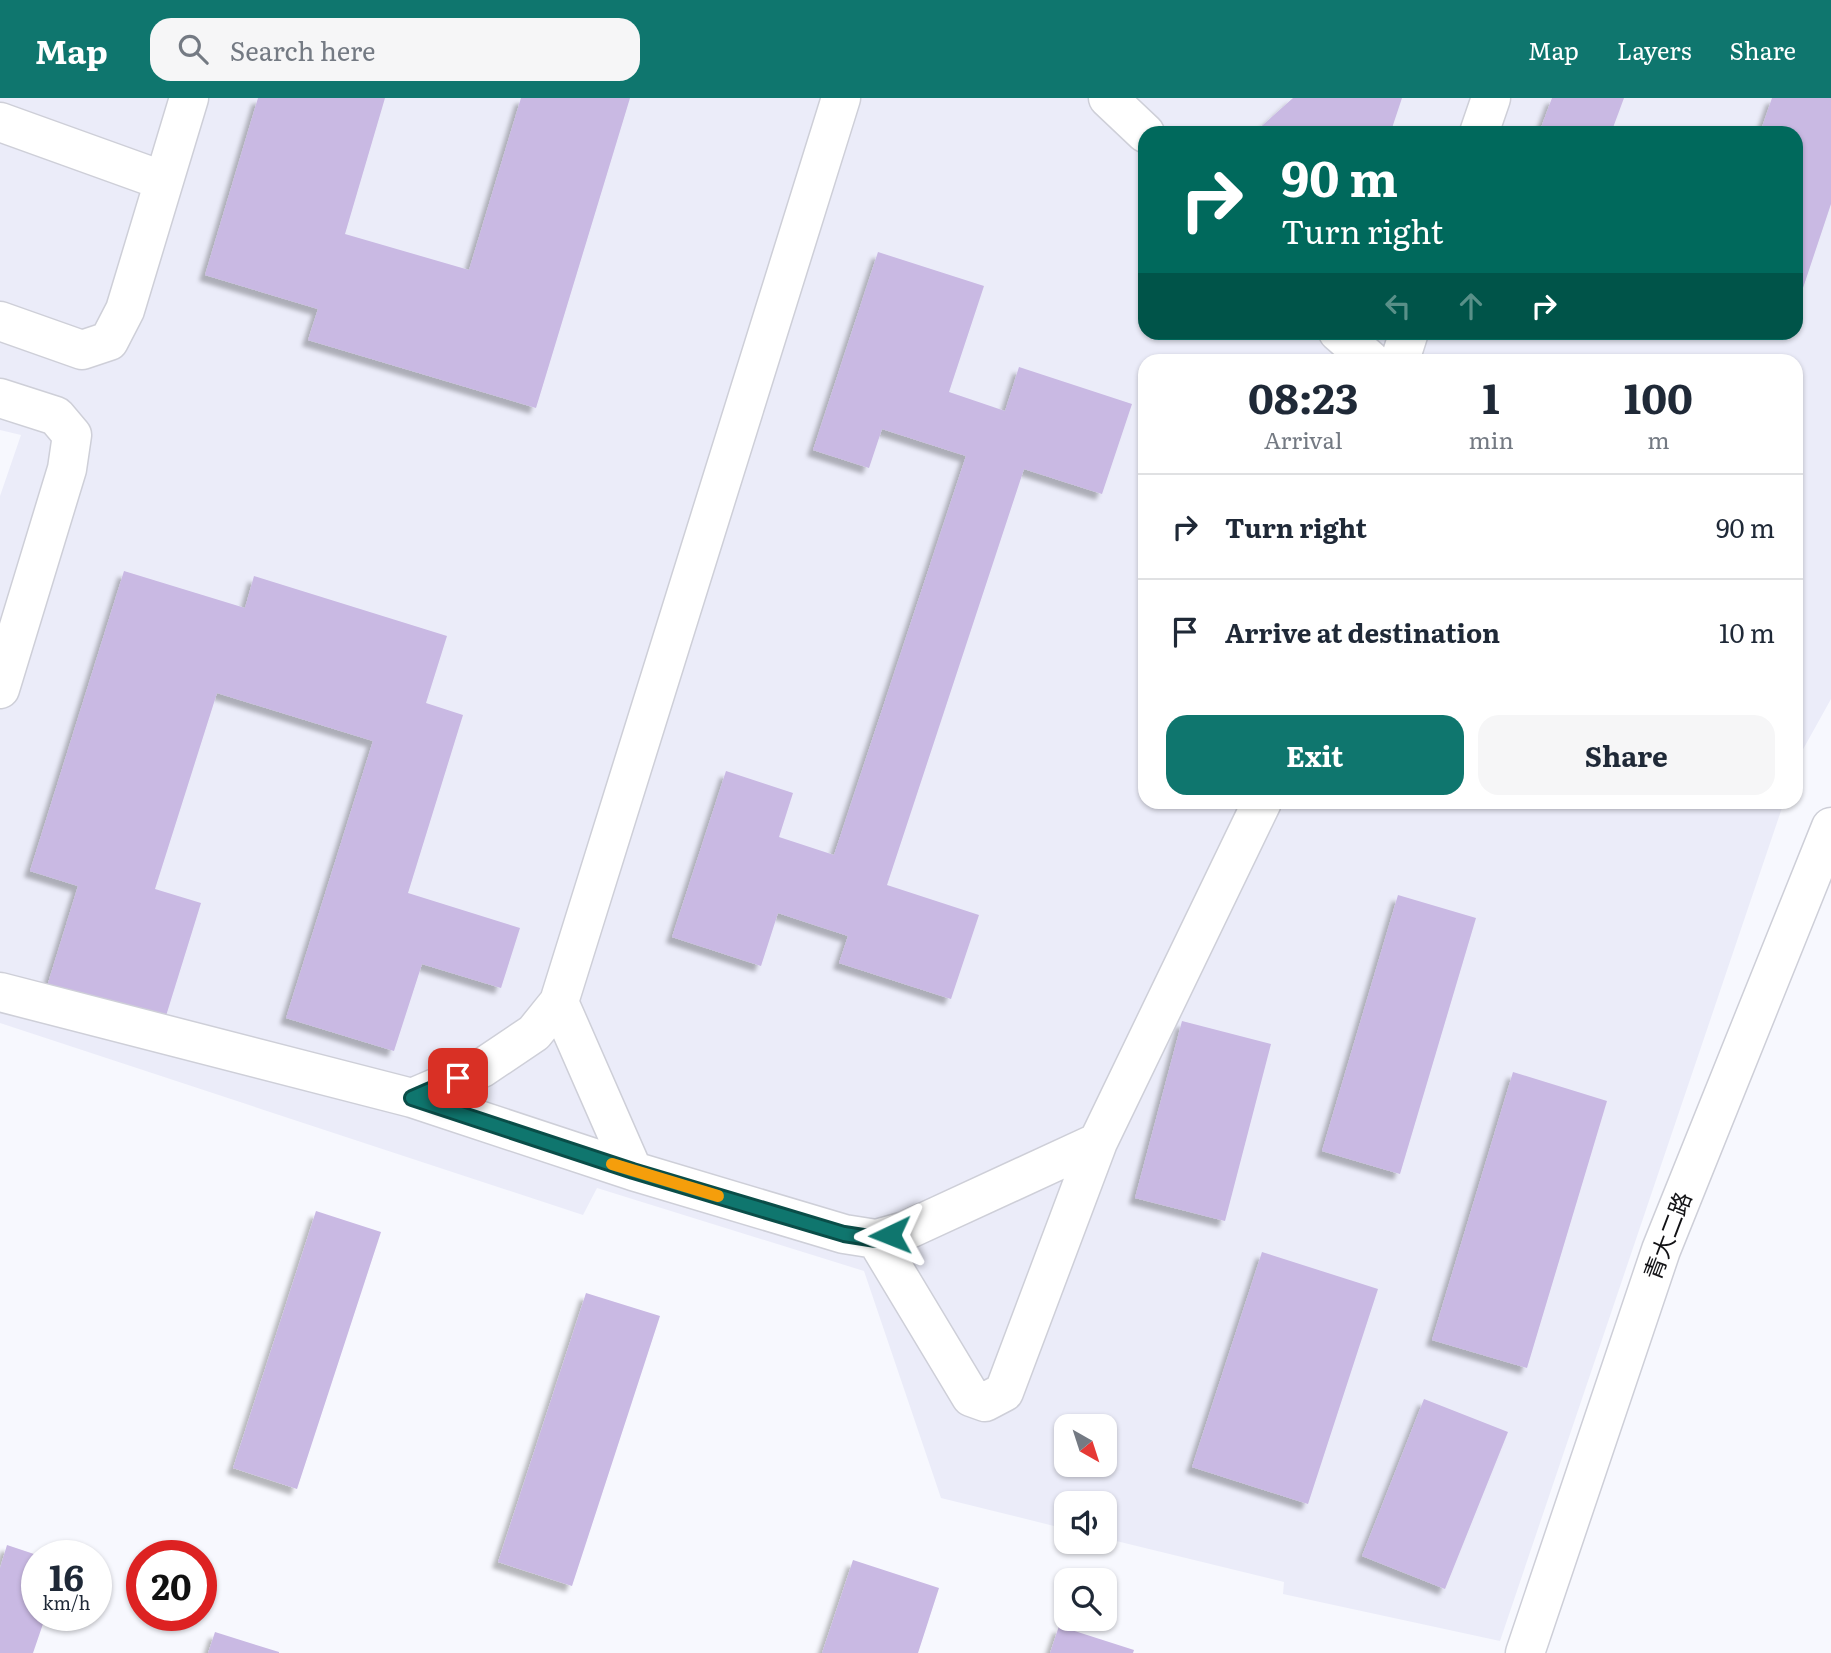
<!DOCTYPE html>
<meta charset="utf-8">
<style>
:root{--surface:#fff;--page:#f6f6f7;--text:#1f2937;--muted:#747a83;--line:#e0e1e3;--accent:#0f766e}
body{margin:0;font-family:Literata,"Noto Sans SC",serif;background:var(--page);color:var(--text);height:100vh;display:flex;flex-direction:column;font-size:26px;white-space:nowrap}
*{box-sizing:border-box;margin:0}
p{font-size:23px;color:var(--muted)}
.icon{flex:none;width:38px;height:38px;fill:none;stroke:currentColor;stroke-width:2;stroke-linecap:round;stroke-linejoin:round}
.map{position:relative;flex:1;overflow:hidden}
.details{position:absolute;left:1138px;top:256px;width:665px;height:455px;display:flex;flex-direction:column;background:var(--surface);border-radius:21px;box-shadow:0 2px 5px #0004}
.details>*{flex:none}
.top-card{position:absolute;left:1138px;top:28px;width:665px;height:214px;border-radius:21px;box-shadow:0 2px 5px #0004;background:#00695c;color:#fff;overflow:hidden}
.needle{width:46px;rotate:141deg}
.fabs{position:absolute;left:1054px;top:1316px;display:grid;gap:14px}
.fabs a{display:grid;place-items:center;width:63px;height:63px;border-radius:14px;background:var(--surface);box-shadow:0 2px 5px #0004;font-size:35px}
.speed{position:absolute;left:21px;top:1442px;display:flex;gap:14px;font-size:35px;font-weight:700;text-align:center}
.speed>*{display:grid;place-content:center;width:91px;height:91px;border-radius:50%;background:var(--surface);box-shadow:0 2px 5px #0004;line-height:1}
.speed small{font-size:18px;font-weight:400}
.speed .limit{border:10px solid #d22;background:#fff;color:#111}
.pin{position:absolute;display:grid;place-items:center;width:60px;height:60px;color:#fff;margin:-30px;border-radius:14px;box-shadow:0 4px 10px #0006}
.me{position:absolute;width:77px;margin:-38px;rotate:268deg;stroke-linejoin:round;filter:drop-shadow(0 0 5px #0008)}
.turn{display:flex;align-items:center;gap:24px;height:147px;padding:0 28px;font-size:32px}
.turn .icon{width:91px;height:91px;stroke-width:2.5}
.turn b{display:block;font-size:49px;line-height:60px}
.lanes{display:flex;align-items:center;height:66px;padding:0 28px;background:#0003;justify-content:center;gap:35px;direction:ltr}
.lanes .off{opacity:.35}
.eta{display:flex;justify-content:space-evenly;align-items:center;height:119px;text-align:center}
.eta b{font-size:42px;font-weight:700;line-height:49px}
.button{display:flex;gap:14px;margin-top:auto;padding:14px 28px}
.button a{flex:1;height:80px;border-radius:21px;background:var(--accent);color:#fff;font-size:28px;font-weight:700;line-height:80px;text-align:center}
.button a+a{background:var(--page);color:var(--text)}
ul{padding:0;list-style:none}
li{display:flex;align-items:center;gap:21px;height:105px;padding:0 28px;border-top:2px solid var(--line)}
li div{flex:1}
li b{display:block;font-size:26px}
li em{font-style:normal}
header{display:flex;align-items:center;gap:42px;box-sizing:border-box;height:98px;padding:0 35px;background:var(--accent);color:#fff}
header strong{font-size:33px}
nav{display:flex;gap:38px;margin-inline-start:auto;font-size:24px}
.search{width:490px;height:63px;background:var(--page);display:flex;align-items:center;gap:18px;box-sizing:border-box;padding:0 24px;border-radius:21px;color:var(--muted);font-size:26px}
.map>svg:first-child{display:block}
.built{fill:#ebecf9;fill-rule:evenodd}
.building{fill:#c9b9e3;filter:url(#shadow)}
.lines{fill:none;stroke-linecap:round;stroke-linejoin:round}
.minor-casing{stroke:#cecfd8;stroke-width:41}
.minor{stroke:#fff;stroke-width:38}
.route-casing{stroke:#0a4d48;stroke-width:18}
.route{stroke:#0f766e;stroke-width:12}
.slow{stroke:#f59e0b;stroke-width:12}
.labels{text-anchor:middle;stroke-width:5;stroke-linejoin:round;paint-order:stroke}
.street-label{font-size:23px;fill:#121215;stroke:#fff}
</style>
<header>
<strong>Map</strong>
<div class="search"><svg class="icon" aria-label="search" viewBox="0 0 24 24"><circle cx="10" cy="10" r="6"/><path d="M15 15l6 6"/></svg>Search here</div>
<nav><a>Map</a><a>Layers</a><a>Share</a></nav>
</header>
<div class="map">
<svg width="1831" height="1555" viewBox="0 0 1831 1555">
<defs>
<filter id="shadow"><feDropShadow dx="-6" dy="6" stdDeviation="2" flood-color="#0004"/></filter>
</defs>
<rect width="100%" height="100%" fill="#f7f8fe"/>
<path class="built" d="M0,0h1831v601l-30,54 -5,15v-408h-652v442h640l-284,839 -217,-47 1,-12 -180,-44v-35h-38v26l-125,-31 -77,-227 -267,-83 -14,27 -583,-192v-527l21,-61 -21,-5zM1144,35h652v199h-652zM1066,1328h38v39h-38z"/>
<path class="building" d="M258,0h127l-40,136 124,36 52,-172h109l-94,310 -228,-68 10,-31 -113,-34z
M1293,0h109l-10,30 -6,5h-132z
M1552,0h72l-13,35h-72z
M1772,0h59v106l-29,87 -6,-2v-156h-36z
M878,154l106,34 -35,106 56,19 14,-44 113,37 -30,90 -78,-25 -137,416 92,30 -28,84 -112,-36 9,-27 -70,-23 -17,53 -89,-29 54,-166 67,22 -14,44 55,18 132,-399 -84,-27 -13,39 -56,-18z
M124,473l121,37 9,-32 193,60 -21,67 37,12 -55,178 112,35 -19,60 -79,-24 -28,87 -108,-33 87,-277 -156,-48 -62,196 46,14 -40,129 -117,-36 34,-110 -48,-15z
M1398,797l78,23 -76,256 -78,-23z
M1182,923l89,23 -46,177 -90,-23z
M1513,974l94,29 -80,267 -95,-28z
M316,1113l65,21 -84,257 -64,-21z
M1262,1154l116,37 -70,215 -116,-37z
M586,1195l74,23 -88,270 -74,-24z
M1424,1301l84,33 -63,157 -83,-33z
M7,1447l30,10v60h9l-13,38h-33v-85z
M853,1462l86,28 -21,65h-96z
M1059,1528l75,24 -1,3h-83z
M215,1534l64,20v1h-71z"/>
<g class="lines">
<defs>
<path id="minor" d="M1108,0l37,35
M0,24l164,59
M1479,35l12,-35
M0,223l82,29 27,-9 16,-31 64,-212
M1338,234l32,28
M1400,262l9,-28
M0,300l56,18 16,19 -5,34 -67,220
M0,894l412,106 70,-30 52,-35 25,-31 282,-904
M559,904l74,169
M412,1000l221,73 211,63 32,5 29,-8 193,-89
M876,1141l95,158 14,5 19,-10 94,-250 164,-340
M1525,1555l136,-403 170,-423"/>
</defs>
<use href="#minor" class="minor-casing"/>
<use href="#minor" class="minor"/>
</g>
<g class="lines">
<defs>
<path id="route" d="M458,980l-46,20 221,73 211,63 32,5 14,-4"/>
</defs>
<use href="#route" class="route-casing"/>
<use href="#route" class="route"/>
<path class="slow" d="M612,1066l106,32"/>
</g>
<g class="labels">
<g class="street-label">
<text transform="translate(1668 1138) rotate(-69)" y="8">青大二路</text>
</g>
</g>
</svg>
<div class="fabs">
<a><svg class="needle" viewBox="-14 -14 28 28"><path d="M0-13l5 13h-10z" fill="#e53935"/><path d="M0 13l5-13h-10z" fill="#747a83"/></svg></a>
<a><svg class="icon" aria-label="sound" viewBox="0 0 24 24"><path d="M4 9h4l5-4v14l-5-4H4zM17 9q2 3 0 6"/></svg></a>
<a><svg class="icon" aria-label="search" viewBox="0 0 24 24"><circle cx="10" cy="10" r="6"/><path d="M15 15l6 6"/></svg></a>
</div>
<div class="speed"><div>16<small>km/h</small></div><div class="limit">20</div></div>
<div class="pin" style="left:458px;top:980px;background:#d93025"><svg class="icon" aria-label="arrive" viewBox="0 0 24 24"><path d="M6 21V4h12l-3 4 3 4H6"/></svg></div>
<svg class="me" style="left:890px;top:1137px" viewBox="-20 -20 40 40"><path d="M0-17L14 15 0 8-14 15z" fill="#0f766e" stroke="#fff" stroke-width="4"/></svg>
<div class="top-card">
<div class="turn"><svg class="icon" aria-label="right" viewBox="0 0 24 24"><path d="M7 20v-9h11M14 6l5 5-5 5"/></svg><div><b>90 m</b>Turn right</div></div>
<div class="lanes"><svg class="icon off" aria-label="left" viewBox="0 0 24 24"><path d="M17 20v-9H6M10 6l-5 5 5 5"/></svg><svg class="icon off" aria-label="ahead" viewBox="0 0 24 24"><path d="M12 20V5M6 11l6-6 6 6"/></svg><svg class="icon" aria-label="right" viewBox="0 0 24 24"><path d="M7 20v-9h11M14 6l5 5-5 5"/></svg></div>
</div>
<section class="details">
<div class="eta">
<div><b>08:23</b><p>Arrival</p></div>
<div><b>1</b><p>min</p></div>
<div><b>100</b><p>m</p></div>
</div>
<ul>
<li><svg class="icon" aria-label="right" viewBox="0 0 24 24"><path d="M7 20v-9h11M14 6l5 5-5 5"/></svg><div><b>Turn right</b></div><em>90 m</em></li>
<li><svg class="icon" aria-label="arrive" viewBox="0 0 24 24"><path d="M6 21V4h12l-3 4 3 4H6"/></svg><div><b>Arrive at destination</b></div><em>10 m</em></li>
</ul>
<div class="button"><a>Exit</a><a>Share</a></div>
</section>
</div>
